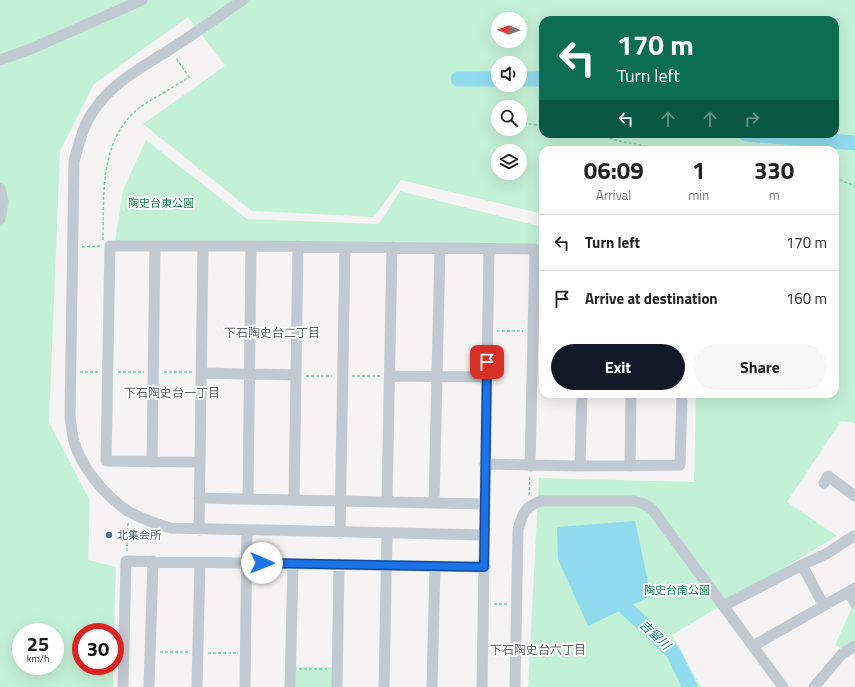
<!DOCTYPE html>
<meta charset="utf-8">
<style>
:root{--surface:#fff;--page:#f6f6f6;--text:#222;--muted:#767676;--line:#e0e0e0;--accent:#111827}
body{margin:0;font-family:"Titillium Web","Noto Sans JP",sans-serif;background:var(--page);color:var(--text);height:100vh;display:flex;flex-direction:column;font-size:15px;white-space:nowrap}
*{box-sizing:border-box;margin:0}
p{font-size:13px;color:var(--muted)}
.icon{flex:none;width:22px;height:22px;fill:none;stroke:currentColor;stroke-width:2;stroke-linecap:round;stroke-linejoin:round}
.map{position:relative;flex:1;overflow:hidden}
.side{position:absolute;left:539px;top:146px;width:300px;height:252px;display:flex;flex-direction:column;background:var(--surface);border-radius:12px;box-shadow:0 4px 16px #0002}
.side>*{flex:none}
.guide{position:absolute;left:539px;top:16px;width:300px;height:122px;border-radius:12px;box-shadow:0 4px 16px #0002;background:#0b6e4f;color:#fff;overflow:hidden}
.needle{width:26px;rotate:271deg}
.buttons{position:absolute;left:491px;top:12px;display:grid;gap:8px}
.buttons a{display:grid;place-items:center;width:36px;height:36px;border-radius:50%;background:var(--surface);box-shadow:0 4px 16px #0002;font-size:20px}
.speed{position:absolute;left:12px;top:623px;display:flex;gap:8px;font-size:20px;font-weight:700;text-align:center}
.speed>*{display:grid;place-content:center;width:52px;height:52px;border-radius:50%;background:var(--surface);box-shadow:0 4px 16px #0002;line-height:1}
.speed small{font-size:10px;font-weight:400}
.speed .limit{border:6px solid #d22;background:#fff;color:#111}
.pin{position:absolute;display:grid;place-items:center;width:34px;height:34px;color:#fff;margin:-17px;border-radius:8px;box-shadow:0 2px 6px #0006}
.me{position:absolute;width:44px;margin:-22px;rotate:91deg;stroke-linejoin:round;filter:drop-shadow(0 0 3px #0008)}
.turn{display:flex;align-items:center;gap:14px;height:84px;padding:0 12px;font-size:18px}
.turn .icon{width:52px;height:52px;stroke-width:2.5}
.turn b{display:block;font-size:28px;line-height:34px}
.lanes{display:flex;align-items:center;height:38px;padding:0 12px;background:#0003;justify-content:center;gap:20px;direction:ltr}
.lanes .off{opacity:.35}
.eta{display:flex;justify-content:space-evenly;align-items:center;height:68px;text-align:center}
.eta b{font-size:24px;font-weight:700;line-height:28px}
.cta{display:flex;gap:8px;margin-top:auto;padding:8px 12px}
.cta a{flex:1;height:46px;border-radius:24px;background:var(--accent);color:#fff;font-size:16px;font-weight:700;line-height:46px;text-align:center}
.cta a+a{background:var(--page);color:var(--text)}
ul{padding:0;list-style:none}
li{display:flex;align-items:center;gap:12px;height:56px;padding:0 12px;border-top:1px solid var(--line)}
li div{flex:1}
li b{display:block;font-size:15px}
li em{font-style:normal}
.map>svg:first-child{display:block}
.green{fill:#c3f1d5;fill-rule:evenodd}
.water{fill:#90daee}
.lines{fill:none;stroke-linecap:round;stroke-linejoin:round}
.river{stroke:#90daee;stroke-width:15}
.path{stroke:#7ad0a6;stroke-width:1.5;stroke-dasharray:3 2;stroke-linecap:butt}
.minor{stroke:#c1cad2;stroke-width:11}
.route-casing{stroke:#114b97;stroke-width:10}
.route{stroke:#1a73e8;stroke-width:7}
.service-dot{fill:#5c6f8a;stroke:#fff;stroke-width:1.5}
.labels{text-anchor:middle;stroke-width:4;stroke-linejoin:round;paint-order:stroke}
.park-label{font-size:11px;fill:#17864f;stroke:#fff}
.service-label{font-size:11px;fill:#4e5e75;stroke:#fff;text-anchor:start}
.neighbourhood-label{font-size:12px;fill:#5f6368;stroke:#fff}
.water-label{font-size:12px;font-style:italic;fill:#0c7c9b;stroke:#fff}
</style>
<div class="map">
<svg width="855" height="687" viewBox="0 0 855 687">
<rect width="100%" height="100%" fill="#f5f3f3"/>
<path class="green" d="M0,0h855v423l-14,-2 -54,81 50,34 -165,99 29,52h-173l11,-209 155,4 2,-88h139v-244h-292v64l-142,-34 -27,37 -122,-6 -109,-87 82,-58 -37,-49 -94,67 -34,67 -11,271 41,79 -2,59 28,7 -2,65h-33v34h32v21h-113zM498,19h22v22h-22zM543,20h292v114h-292zM498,63h22v22h-22zM498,107h22v22h-22zM498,151h22v22h-22zM21,632h34v34h-34z
M146,140l101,79 132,5 21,-33 143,36v71h-5v-52l-423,-4 8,-52z
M855,601v53l-20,-9z
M294,667h41l-1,20h-40z"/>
<path class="water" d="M635,521l16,75 -63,30 -30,-67 -1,-32z"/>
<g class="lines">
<path class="river" d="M458,79h40
M520,79h23
M746,134l109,9
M626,608l47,44 17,35"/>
<path class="path" d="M524,123l19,3
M595,134l24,7 47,9
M835,178l20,8
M103,240c1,-45 -4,-100 36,-132 15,-11 34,-20 50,-31l-13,-19
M82,247l19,-1
M497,331h26
M80,372h18
M118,372h26
M164,372h28
M306,376h26
M352,376h28
M529,495l1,-20
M127,551l1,-30
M494,604h14
M160,652h28
M208,653h28
M299,669h28"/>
<path class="minor" d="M243,0c-25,17 -49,34 -74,50 -28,18 -56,32 -75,60 -11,15 -15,34 -20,51l-4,256c1,7 2,14 3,21 7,28 31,57 55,73 14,8 28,13 43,17l314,7
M0,60l33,-12 109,-48
M0,188l3,14 -3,17
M201,373l95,2
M390,376l96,1
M152,462l3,-216
M199,462l-93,-1 4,-215h141l284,3 -5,217
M485,464l95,2 2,-72
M580,466l100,-1 2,-71
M630,466l1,-72
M824,483l4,-7 27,20
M199,498l286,6
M248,499l3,-253
M294,499l4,-253
M387,501l5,-254
M434,503l6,-254
M199,530l4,-284
M340,533l5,-286
M802,565l22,41
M849,592l6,11
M723,606l79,-41 24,-11 28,-18 1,2
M753,646l102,-58
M123,687l3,-126 359,6
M149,687l4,-126
M197,687l3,-124
M245,687l2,-156
M290,687l3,-123
M337,687l2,-123
M384,687l3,-153
M432,687l3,-121
M482,687l7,-438
M515,687l3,-157c5,-17 6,-23 23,-29h93l10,3 8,5 131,178
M814,687l28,-33 13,-8"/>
</g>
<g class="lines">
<defs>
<path id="route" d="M262,563l222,4 3,-205"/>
</defs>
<use href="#route" class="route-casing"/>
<use href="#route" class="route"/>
</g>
<circle class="service-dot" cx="109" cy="535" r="4"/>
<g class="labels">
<g class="park-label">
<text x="161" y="207">陶史台東公園</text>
<text x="677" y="594">陶史台南公園</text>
</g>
<g class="service-label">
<text x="117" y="539">北集会所</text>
</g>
<g class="neighbourhood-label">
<text x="272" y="337">下石陶史台二丁目</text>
<text x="172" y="397">下石陶史台一丁目</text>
<text x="538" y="654">下石陶史台六丁目</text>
</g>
<g class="water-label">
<text transform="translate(655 635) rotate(43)" y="4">吉留川</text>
</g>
</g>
</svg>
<div class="buttons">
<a><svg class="needle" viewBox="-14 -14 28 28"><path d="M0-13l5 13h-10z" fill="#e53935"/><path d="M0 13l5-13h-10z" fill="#767676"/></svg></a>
<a><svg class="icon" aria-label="sound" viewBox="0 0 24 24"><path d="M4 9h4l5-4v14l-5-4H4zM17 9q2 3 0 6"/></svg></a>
<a><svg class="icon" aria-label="search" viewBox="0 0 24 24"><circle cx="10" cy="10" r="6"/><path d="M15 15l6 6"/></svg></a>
<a><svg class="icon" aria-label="layers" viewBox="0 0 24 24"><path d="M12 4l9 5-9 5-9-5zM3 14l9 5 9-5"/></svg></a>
</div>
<div class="speed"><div>25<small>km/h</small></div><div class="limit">30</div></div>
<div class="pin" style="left:487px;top:362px;background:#d93025"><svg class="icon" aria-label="arrive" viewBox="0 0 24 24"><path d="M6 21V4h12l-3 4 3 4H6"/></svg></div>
<svg class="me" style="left:262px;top:563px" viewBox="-20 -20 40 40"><circle r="19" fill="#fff"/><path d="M0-13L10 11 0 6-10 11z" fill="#1a73e8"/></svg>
<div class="guide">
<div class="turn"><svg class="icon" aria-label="left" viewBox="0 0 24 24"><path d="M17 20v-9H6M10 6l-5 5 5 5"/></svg><div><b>170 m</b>Turn left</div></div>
<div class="lanes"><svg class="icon" aria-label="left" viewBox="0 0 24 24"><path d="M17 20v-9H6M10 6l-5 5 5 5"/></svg><svg class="icon off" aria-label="ahead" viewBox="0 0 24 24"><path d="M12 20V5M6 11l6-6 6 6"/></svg><svg class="icon off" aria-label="ahead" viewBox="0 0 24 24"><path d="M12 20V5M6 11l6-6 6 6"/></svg><svg class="icon off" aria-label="right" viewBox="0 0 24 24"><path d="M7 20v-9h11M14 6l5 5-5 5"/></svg></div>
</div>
<section class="side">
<div class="eta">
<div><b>06:09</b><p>Arrival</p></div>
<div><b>1</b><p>min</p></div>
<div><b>330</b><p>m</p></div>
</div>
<ul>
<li><svg class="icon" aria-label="left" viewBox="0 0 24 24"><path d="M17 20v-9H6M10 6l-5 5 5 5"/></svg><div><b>Turn left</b></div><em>170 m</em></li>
<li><svg class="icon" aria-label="arrive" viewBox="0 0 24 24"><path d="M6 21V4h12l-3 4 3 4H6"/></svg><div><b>Arrive at destination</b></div><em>160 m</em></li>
</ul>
<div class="cta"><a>Exit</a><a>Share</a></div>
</section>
</div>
